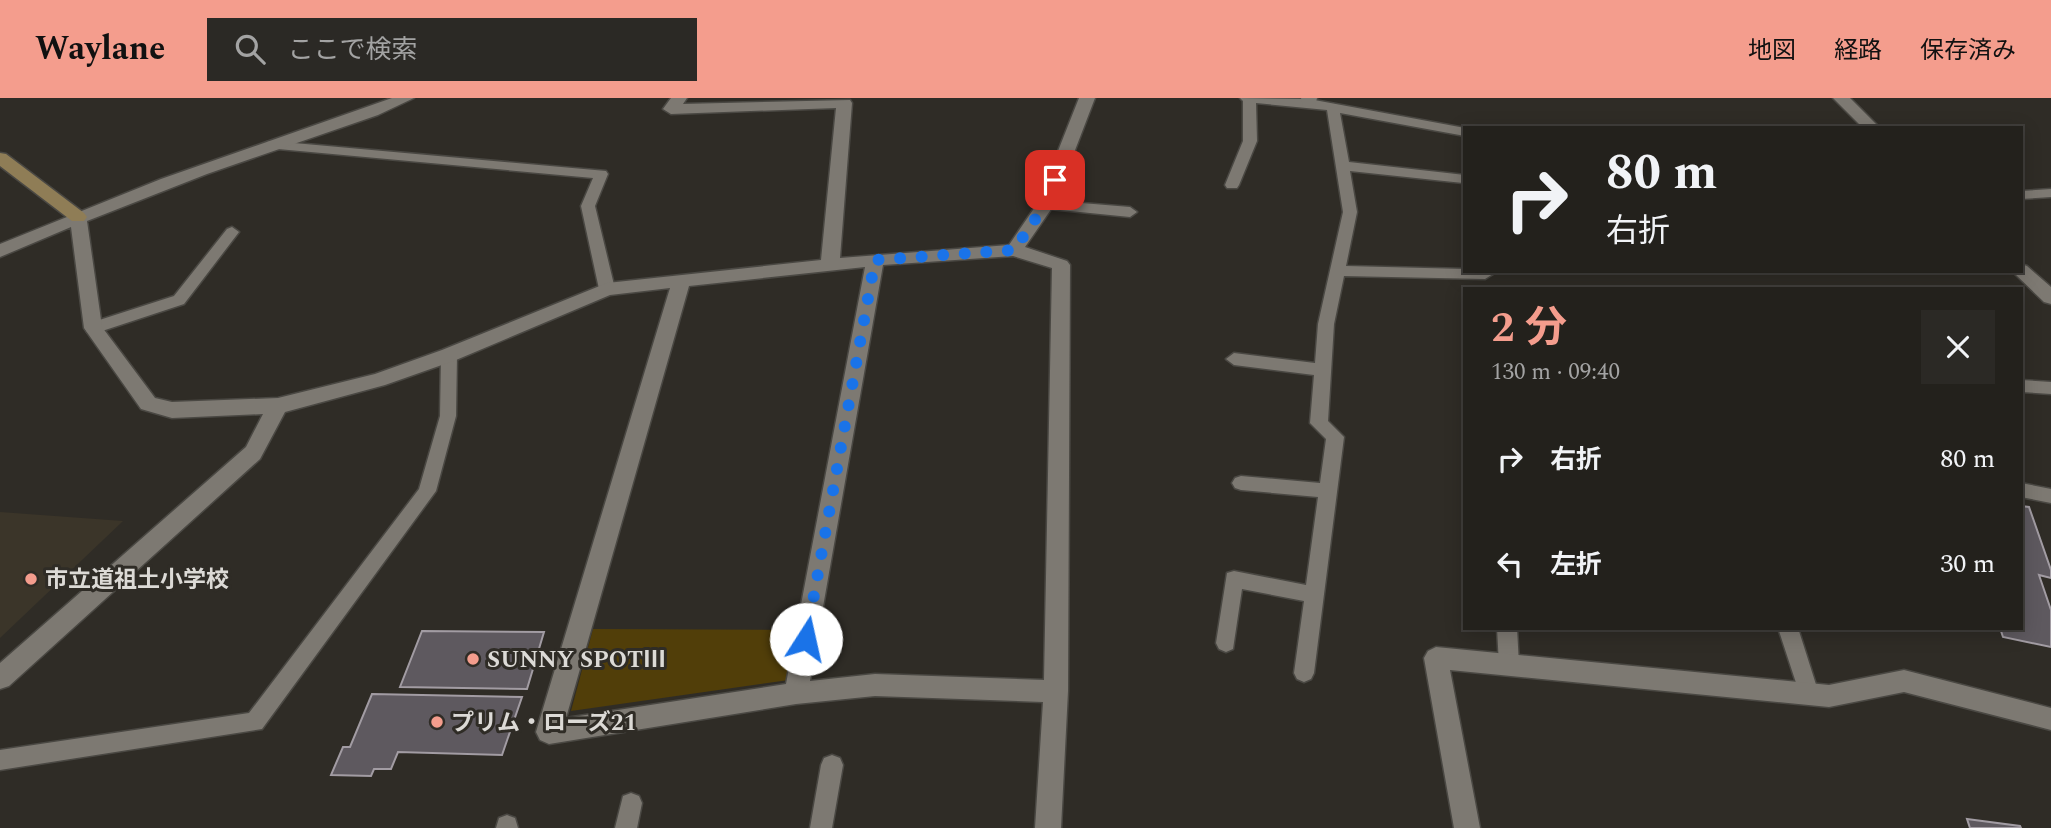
<!DOCTYPE html>
<html lang="ja">
<meta charset="utf-8">
<style>
:root{--surface:#23211c;--page:#2b2925;--text:#f1f3f6;--muted:#a3a3a3;--line:#403e3b;--accent:#f49d8d}
body{margin:0;font-family:Spectral,"Noto Sans JP",serif;background:var(--page);color:var(--text);height:100vh;display:flex;flex-direction:column;font-size:26px;white-space:nowrap}
*{box-sizing:border-box;margin:0}
p{font-size:23px;color:var(--muted)}
.icon{flex:none;width:38px;height:38px;fill:none;stroke:currentColor;stroke-width:2;stroke-linecap:round;stroke-linejoin:round}
.map{position:relative;flex:1;overflow:hidden}
.panel{position:absolute;left:1463px;top:189px;width:560px;height:343px;display:flex;flex-direction:column;background:var(--surface);border-radius:0px;box-shadow:0 4px 18px #0003,0 0 0 2px var(--line)}
.panel>*{flex:none}
.top-card{position:absolute;left:1463px;top:28px;width:560px;height:147px;border-radius:0px;box-shadow:0 4px 18px #0003,0 0 0 2px var(--line);background:#23211c;color:var(--text);overflow:hidden}
.pin{position:absolute;display:grid;place-items:center;width:60px;height:60px;color:#fff;margin:-30px;border-radius:14px;box-shadow:0 4px 10px #0006}
.me{position:absolute;width:77px;margin:-38px;rotate:10deg;stroke-linejoin:round;filter:drop-shadow(0 0 5px #0008)}
.turn{display:flex;align-items:center;gap:24px;height:147px;padding:0 28px;font-size:32px}
.turn .icon{width:91px;height:91px;stroke-width:2.5}
.turn b{display:block;font-size:49px;line-height:60px}
.round{display:grid;place-items:center;flex:none;width:74px;height:74px;border-radius:0px;background:var(--page)}
.overview{display:flex;align-items:center;justify-content:space-between;height:119px;padding:0 28px}
h1{font-size:42px;font-weight:700;line-height:52px;color:var(--accent)}
ul{padding:0;list-style:none}
li{display:flex;align-items:center;gap:21px;height:105px;padding:0 28px}
li div{flex:1}
li b{display:block;font-size:26px}
li em{font-style:normal}
header{display:flex;align-items:center;gap:42px;box-sizing:border-box;height:98px;padding:0 35px;background:var(--accent);color:#111}
header strong{font-size:33px}
nav{display:flex;gap:38px;margin-inline-start:auto;font-size:24px}
.search{width:490px;height:63px;background:var(--page);display:flex;align-items:center;gap:18px;box-sizing:border-box;padding:0 24px;border-radius:0px;color:var(--muted);font-size:26px}
.map>svg:first-child{display:block}
.built{fill:#3b3529}
.green{fill:#513e09}
.building{fill:#5e595f;stroke:#a29ca3;stroke-width:2}
.lines{fill:none;stroke-linecap:round;stroke-linejoin:round}
.lane-casing{stroke:#4a4843;stroke-width:3}
.street-casing{stroke:#4a4843;stroke-width:3}
.secondary-casing{stroke:#4a4843;stroke-width:3}
.lane{fill:#7d7972;fill-rule:evenodd}
.street{fill:#7d7972;fill-rule:evenodd}
.secondary{fill:#8f7d56;fill-rule:evenodd}
.route{stroke:#1a73e8;stroke-width:12;stroke-dasharray:0 21.6}
.poi-dot{fill:#f49d8d;stroke:#2f2c26;stroke-width:2.5}
.labels{text-anchor:middle;stroke-width:6;stroke-linejoin:round;paint-order:stroke}
.poi-label{font-size:23px;font-weight:bold;fill:#dcdad6;stroke:#2f2c26;text-anchor:start}
</style>
<header>
<strong>Waylane</strong>
<div class="search"><svg class="icon" aria-label="search" viewBox="0 0 24 24"><circle cx="10" cy="10" r="6"/><path d="M15 15l6 6"/></svg>ここで検索</div>
<nav><a>地図</a><a>経路</a><a>保存済み</a></nav>
</header>
<div class="map">
<svg width="2051" height="730" viewBox="0 0 2051 730">
<rect width="100%" height="100%" fill="#2f2c26"/>
<path class="built" d="M0,414l123,9 -123,117z"/>
<path class="green" d="M593,531l204,1 -8,50 -218,31z"/>
<path class="building" d="M2021,408l8,1 22,63v8l-12,-3 12,35v37l-48,-10 -3,-9h21z
M422,533l122,1 -17,57 -127,-2z
M372,596l150,3 -20,58 -104,-3 -7,17h-17l-3,7 -40,-1 12,-28h7z
M1967,721l53,7 1,2h-51z"/>
<g class="lines">
<defs>
<path id="lane" d="M1240,0l69,1 156,29v8l-125,-23 9,49 116,13 -2,8 -113,-12 7,41 -11,54 119,3v2h26l2,3 -8,5 -141,-3 -10,48 -6,97 16,16 -30,236 -3,6 -7,3 -7,-3 -3,-6 10,-72 -62,-12 -9,60 -7,3 -7,-3 -3,-6 11,-70 7,-2 72,14 12,-88 -77,-7 -6,-2 -3,-5 3,-5 6,-2 79,7 6,-44 -16,-16 4,-48 -80,-10 -8,-6 8,-6 81,10 3,-39 25,-112 -16,-102 -71,-7 1,38 -18,44 -2,3h-10l-2,-3 18,-44v-40z
M272,43l334,30 2,3 -13,32 20,83 -8,5 -8,-5 -18,-83 12,-28 -326,-30v-6z
M2051,91v8l-30,2v-8z
M1045,102l85,7 7,5 -7,5 -90,-9v-6z
M232,129l7,5 -55,72 -91,30 -6,-2 -2,-4 2,-4 87,-28 53,-67z
M449,251l8,6 -1,61 -20,75 -174,238 -262,41v-20l249,-37 170,-224 21,-73 1,-61z
M2021,282l30,2v12l-30,-2z
M2021,385l30,6v14l-30,-6z
M1497,530h20l2,37 -3,6 -7,3 -7,-3 -3,-6z
M1778,530h20l21,66 -3,7 -7,2 -7,-2z
M832,657l8,3 3,7 -11,63h-22l11,-63 3,-7z
M631,695l8,3 3,7 -5,25h-22l8,-32z
M507,717l8,3 3,10h-22l3,-10z"/>
<path id="street" d="M392,0h22l-36,17 -171,59 -120,47 15,106 53,71 17,4 106,-4 97,-24 67,-24 165,-67 214,-23 15,-152 -165,6 -8,-5 8,-11h16l-4,6 167,-4 2,3 -12,155 169,-13 28,-41 42,-106h16l-41,107 -29,42 42,14 3,4 -2,426 -7,137h-26l8,-126 -168,-6 -79,8 -247,40 -9,-4 -4,-8 134,-444 -60,7 -154,65 -71,25 -100,27 -25,47 -251,227 -9,3v-26l246,-216 17,-33 -91,4 -31,-9 -57,-81 -13,-101 -71,30v-13l161,-65zM1013,158l39,12 -8,412 -169,-6 -65,7 73,-416zM865,169l-79,417 -220,34 123,-432z
M1301,0h16l-2,8h-12z
M1833,0h17l30,30h-17z
M2021,166l6,2 24,21v17l-7,-2 -29,-28 -2,-3h8z
M1436,549l393,38 75,-15 147,38v22l-147,-38 -75,15 -379,-37 30,158h-26l-30,-170 4,-7z"/>
<path id="secondary" d="M0,55l6,1 78,59 3,4 -3,4h-12l-72,-55z"/>
</defs>
<use href="#lane" class="lane-casing"/>
<use href="#street" class="street-casing"/>
<use href="#secondary" class="secondary-casing"/>
<use href="#lane" class="lane"/>
<use href="#street" class="street"/>
<use href="#secondary" class="secondary"/>
</g>
<g class="lines">
<path class="route" d="M806,541l69,-379 139,-10 31,-45 10,-25"/>
</g>
<g class="poi-dot">
<circle cx="31" cy="481" r="7"/>
<circle cx="473" cy="561" r="7"/>
<circle cx="437" cy="624" r="7"/>
</g>
<g class="labels">
<g class="poi-label">
<text x="45" y="489">市立道祖土小学校</text>
<text x="487" y="569">SUNNY SPOTⅢ</text>
<text x="451" y="632">プリム・ローズ21</text>
</g>
</g>
</svg>
<div class="pin" style="left:1055px;top:82px;background:#d93025"><svg class="icon" aria-label="arrive" viewBox="0 0 24 24"><path d="M6 21V4h12l-3 4 3 4H6"/></svg></div>
<svg class="me" style="left:806px;top:541px" viewBox="-20 -20 40 40"><circle r="19" fill="#fff"/><path d="M0-13L10 11 0 6-10 11z" fill="#1a73e8"/></svg>
<div class="top-card">
<div class="turn"><svg class="icon" aria-label="right" viewBox="0 0 24 24"><path d="M7 20v-9h11M14 6l5 5-5 5"/></svg><div><b>80 m</b>右折</div></div>
</div>
<section class="panel">
<div class="overview"><div><h1>2 分</h1><p>130 m · 09:40</p></div><a class="round"><svg class="icon" aria-label="close" viewBox="0 0 24 24"><path d="M6 6l12 12M18 6L6 18"/></svg></a></div>
<ul>
<li><svg class="icon" aria-label="right" viewBox="0 0 24 24"><path d="M7 20v-9h11M14 6l5 5-5 5"/></svg><div><b>右折</b></div><em>80 m</em></li>
<li><svg class="icon" aria-label="left" viewBox="0 0 24 24"><path d="M17 20v-9H6M10 6l-5 5 5 5"/></svg><div><b>左折</b></div><em>30 m</em></li>
</ul>
</section>
</div>
